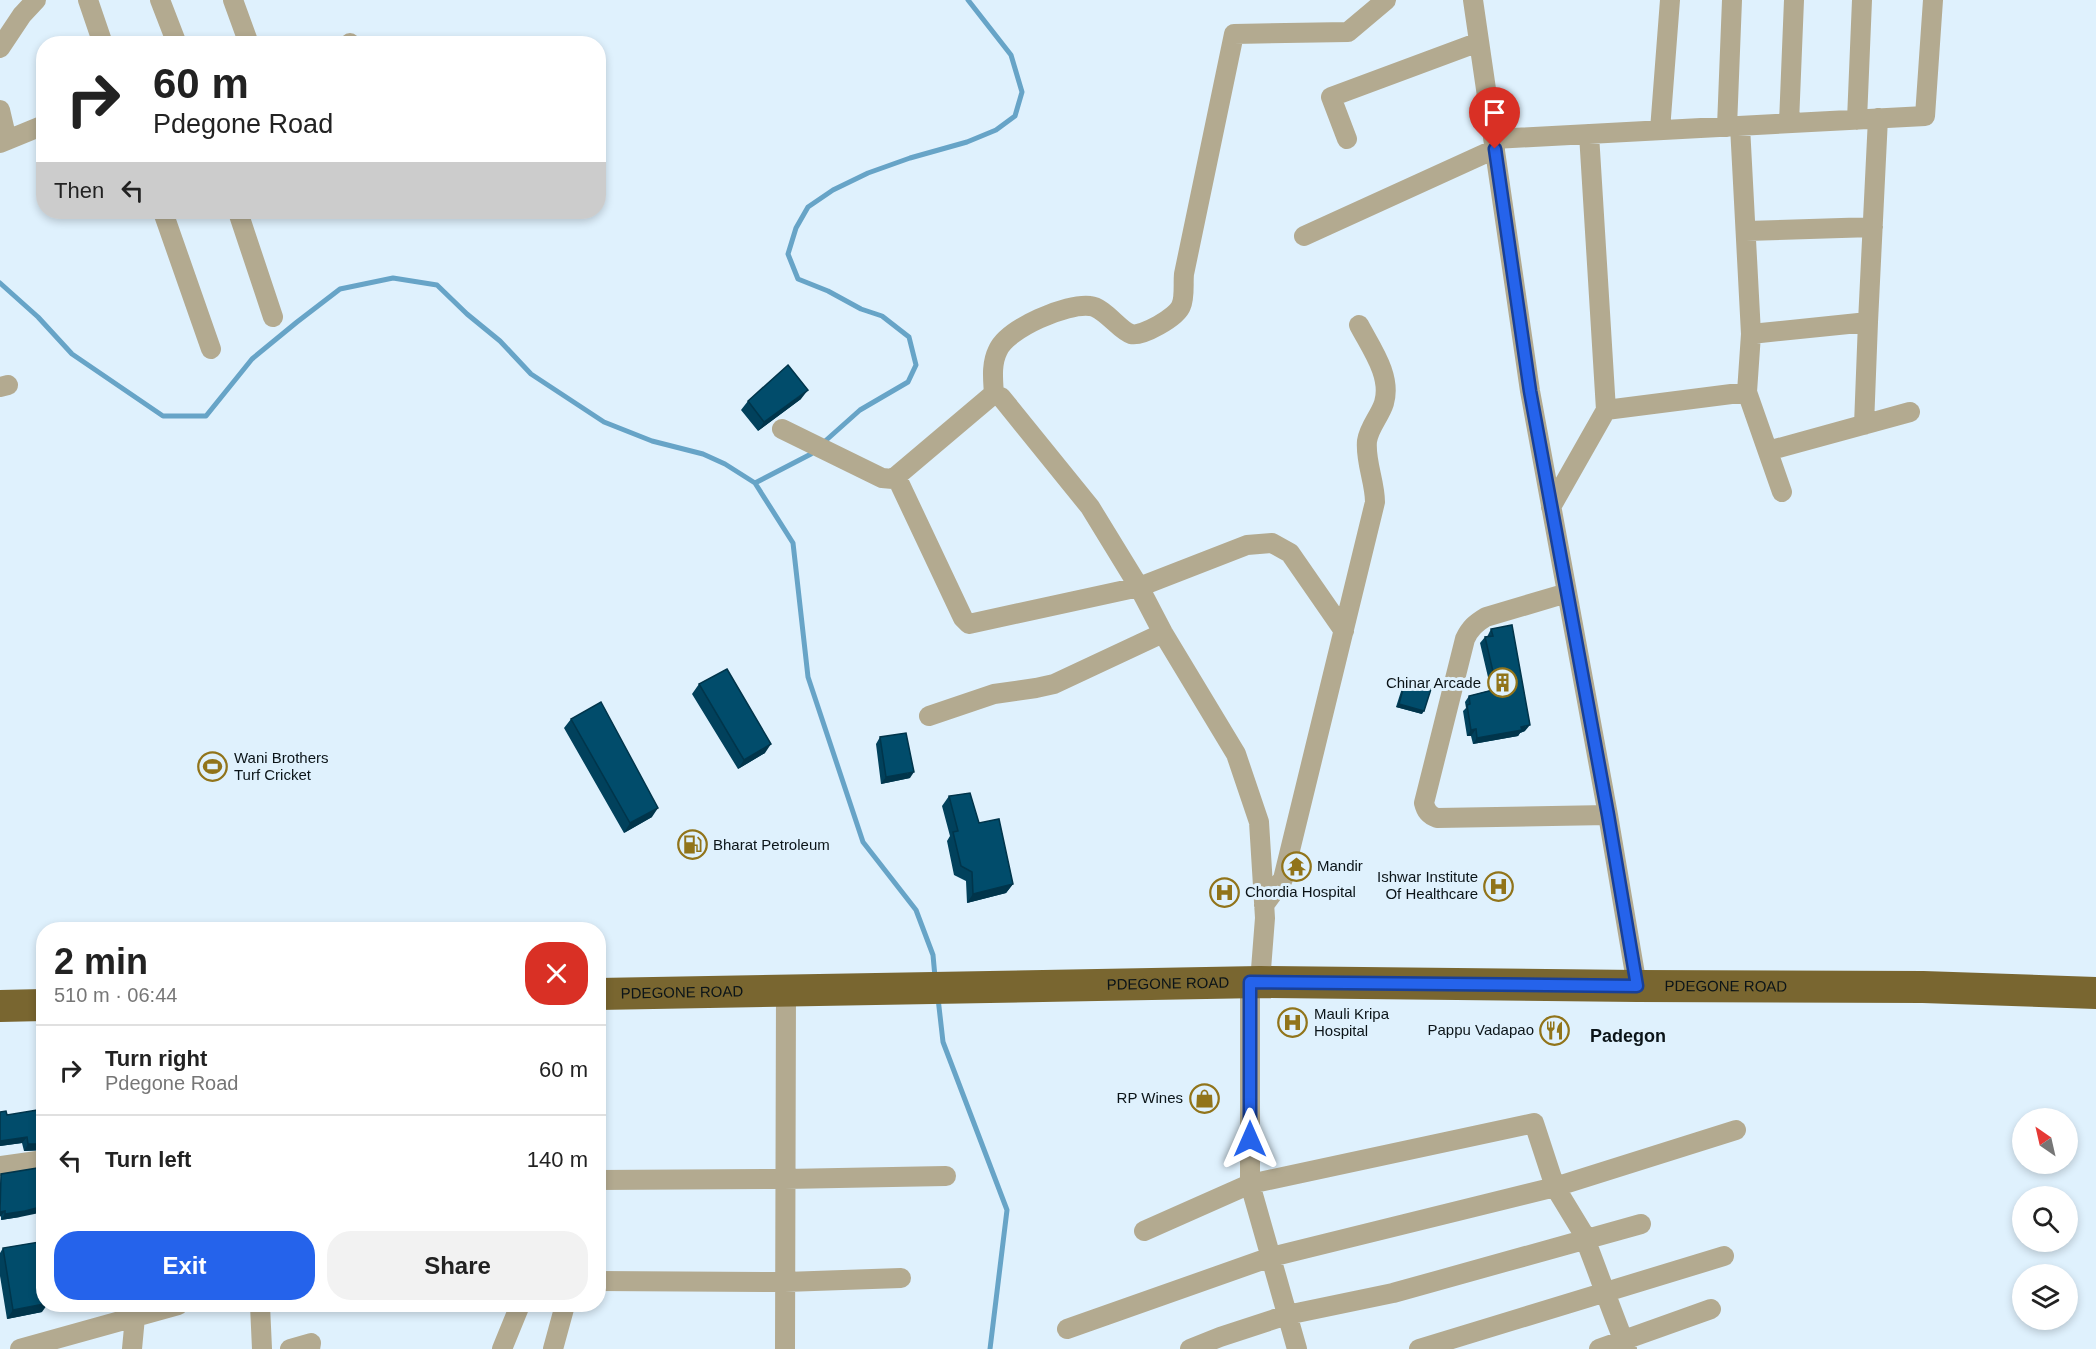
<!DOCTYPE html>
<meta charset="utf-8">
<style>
:root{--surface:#fff;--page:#f2f2f2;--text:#222;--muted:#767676;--line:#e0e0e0;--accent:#2563eb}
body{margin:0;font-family:Helvetica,sans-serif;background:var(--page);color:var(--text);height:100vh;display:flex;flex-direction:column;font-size:22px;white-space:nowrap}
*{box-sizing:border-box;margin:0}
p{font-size:20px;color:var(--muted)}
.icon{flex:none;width:33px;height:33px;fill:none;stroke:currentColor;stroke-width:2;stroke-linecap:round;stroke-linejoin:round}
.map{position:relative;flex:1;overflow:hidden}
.side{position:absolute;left:36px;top:922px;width:570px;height:390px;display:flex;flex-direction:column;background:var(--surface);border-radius:24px;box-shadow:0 3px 9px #0003}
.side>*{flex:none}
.top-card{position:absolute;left:36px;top:36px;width:570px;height:183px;border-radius:24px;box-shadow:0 3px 9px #0003;background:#fff;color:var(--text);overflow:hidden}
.needle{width:39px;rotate:326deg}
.buttons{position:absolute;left:2012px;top:1108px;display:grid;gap:12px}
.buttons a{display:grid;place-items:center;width:66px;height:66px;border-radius:50%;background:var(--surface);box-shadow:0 3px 9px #0003;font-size:30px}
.pin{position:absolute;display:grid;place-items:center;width:51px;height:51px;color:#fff;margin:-62px -26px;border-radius:50% 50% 50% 0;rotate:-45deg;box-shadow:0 0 6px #0007}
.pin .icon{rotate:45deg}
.me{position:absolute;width:66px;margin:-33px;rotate:0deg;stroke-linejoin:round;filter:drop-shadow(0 0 4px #0008)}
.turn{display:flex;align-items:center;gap:21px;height:126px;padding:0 18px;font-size:27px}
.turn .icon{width:78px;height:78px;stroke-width:2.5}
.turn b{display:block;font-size:42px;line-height:51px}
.then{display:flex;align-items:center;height:57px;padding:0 18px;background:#0003;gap:12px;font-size:22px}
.round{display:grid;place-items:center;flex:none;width:63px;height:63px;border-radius:24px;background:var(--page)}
.overview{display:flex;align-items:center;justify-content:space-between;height:102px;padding:0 18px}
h1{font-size:36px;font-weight:600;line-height:45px}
.button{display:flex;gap:12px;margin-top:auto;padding:12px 18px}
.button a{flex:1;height:69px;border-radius:24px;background:var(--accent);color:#fff;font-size:24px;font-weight:600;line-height:69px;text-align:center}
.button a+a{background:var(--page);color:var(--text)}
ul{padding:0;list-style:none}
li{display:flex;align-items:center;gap:18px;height:90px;padding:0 18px;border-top:2px solid var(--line)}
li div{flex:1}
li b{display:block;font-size:22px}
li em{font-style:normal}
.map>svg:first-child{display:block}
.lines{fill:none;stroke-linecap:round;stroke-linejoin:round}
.stream{stroke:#67a4c7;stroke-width:5}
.minor{stroke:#b3aa90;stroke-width:20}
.trunk{stroke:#796630;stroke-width:32}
.wall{fill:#01415c}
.shaded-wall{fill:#01354b}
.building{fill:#014c6b;stroke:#01354b;stroke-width:1.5}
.route-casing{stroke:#184099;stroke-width:15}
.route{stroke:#2563eb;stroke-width:10}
.labels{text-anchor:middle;stroke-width:6;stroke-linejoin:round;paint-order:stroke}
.poi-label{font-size:15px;fill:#0b1418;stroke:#dff1fd;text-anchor:start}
.street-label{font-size:15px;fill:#0b1418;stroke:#dff1fd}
.quarter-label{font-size:18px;font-weight:bold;fill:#0b1418;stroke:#dff1fd}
</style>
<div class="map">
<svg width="2096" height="1349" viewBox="0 0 2096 1349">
<rect width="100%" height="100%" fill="#dff1fd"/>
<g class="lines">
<path class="stream" d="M0,283l38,34 34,37 91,62h43l46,-57 45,-37 43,-33 53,-11 44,7 30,29 33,27 31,33 73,48 48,19 51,13 22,10 30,19 38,60 15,134 55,165 53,68 17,45 2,22
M823,443l37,-33 48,-28 8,-17 -7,-28 -27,-21 -21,-7 -33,-18 -30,-12 -10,-25 8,-26 12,-21 25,-17 35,-17 42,-15 57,-16 29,-12 19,-14 7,-24 -11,-37 -43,-55
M755,483l56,-29 5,-5
M938,998l5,44 64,168 -17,139"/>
<path class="minor" d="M88,0l15,44
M160,0l17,44
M233,0l16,44
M1473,0l57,391 78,424 29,171
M350,44v-1
M0,48l22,-33 14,-15
M0,110l7,30
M1857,120l5,-120
M1789,123l5,-123
M1740,126l11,208
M1727,127l5,-127
M1660,130l10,-130
M1589,134l17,276
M1347,139l-16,-42 148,-55
M1494,139l431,-23 8,-116
M0,143l44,-18
M163,212l48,137
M238,212l35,105
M1746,231l127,-4
M1304,236l191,-87
M0,387l8,-2
M1747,392l35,100
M994,395c-1,-16 -3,-31 4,-45 10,-22 69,-47 92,-44 14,1 30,25 41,28 11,3 46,-17 50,-28 4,-8 2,-22 3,-32l50,-240 114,-2 38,-32
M1864,425l4,-103
M782,429l100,49 11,1 97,-82 4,-2 7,2 89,110 49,80 24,46 73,121 23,68 6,96 -5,64
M1768,451l142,-39
M896,476l67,142 6,6 170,-37 108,-42 25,-2 18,10 54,78
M1551,507l55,-97 141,-18 4,-58 117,-12 10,-204
M1567,593l-81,24c-10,6 -16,11 -21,22l-41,164c2,8 5,12 13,15l171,-3
M929,716l65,-22 42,-6 18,-4 109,-51
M1264,905l19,-26 92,-377c0,-20 -10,-41 -8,-61 2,-14 13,-25 17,-38 8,-27 -13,-55 -25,-78
M1250,982v202l47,165
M0,1166l44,-6
M598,1180l187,-1 161,-3
M1144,1231l106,-47 284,-61 21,64 31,51 -1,1c15,38 27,74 42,110
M598,1281l187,1 116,-4
M260,1305l2,44
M1067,1329l204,-72 284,-70 181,-57
M20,1349l158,-44
M132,1349l3,-32
M290,1349l21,-6 -1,6
M502,1349l18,-44
M553,1349l12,-44
M785,1349l1,-358
M1190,1349l30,-12 67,-22 106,-22 248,-69
M1419,1349l305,-93
M1599,1349l112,-40"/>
<g class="trunk">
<path id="s1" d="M598,994l662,-12 377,4 286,1 173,6"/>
<path d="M0,1006l44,-1"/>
</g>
</g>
<path class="wall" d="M801,399l-43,32 -17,-21 7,-9z
M1491,629l34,102 -5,2 -2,3 -45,8 -2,-8h-4l-4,-25 3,-3 -1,-6 4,-6 22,-6 -11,-47 5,-6h2z
M1405,682l17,32 -26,-7 7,-22z
M699,684l66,69 -27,16 -46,-75z
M571,719l81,98 -28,16 -60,-105z
M880,737l30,41 -29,6 -5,-40z
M949,796l30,27 34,61 -7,9 -39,10 -1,-22 -12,-6 -7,-34 3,-5 -8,-30z
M0,1112l7,3 37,35 -20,1 -2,-8 -22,3z
M1,1174l19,43 -19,3z
M3,1248l39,64 -35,7 -7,-43v-23z"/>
<path class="shaded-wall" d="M808,390l-7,9 -43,32 6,-9z
M1399,704l25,7 -2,3 -26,-7z
M1530,725l-5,6 -5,2 -2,3 -45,8 4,-6z
M1476,729l-5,7h-4l4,-6z
M771,744l-6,9 -27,16 6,-9z
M914,772l-4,6 -29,6 5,-7z
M658,808l-6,9 -28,16 6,-10z
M1013,884l-7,9 -39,10 6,-9z
M27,1137l-5,6 -22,3v-5z
M28,1144h16v6l-20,1z
M44,1206v6l-24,5 -19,3 4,-6z
M5,1211l-5,6v-5z
M44,1304v1h3l-5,7 -35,7 6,-9z"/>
<path class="building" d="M788,365l20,25 -44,32 -16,-21z
M1512,625l18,100 -9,2 1,3 -45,8 -1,-9 -5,1 -4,-25 3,-1 -1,-8 28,-7 -12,-52 8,-1 -2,-7z
M727,669l44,75 -27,16 -45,-76z
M1405,682l26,7 -7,22 -25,-7z
M601,702l57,106 -28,15 -59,-104z
M906,733l8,39 -28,5 -6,-40z
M970,793l9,30 20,-4 14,65 -40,10 -1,-22 -11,-6 -8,-34 5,-1 -9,-35z
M44,1109v35h-16l-1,-7 -27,4v-29l6,-1 1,4z
M44,1167v39l-19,5 -20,3v-3l-5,1 1,-38z
M39,1242l5,29v33l-31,6 -10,-62z"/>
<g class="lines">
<defs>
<path id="route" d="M1250,1139v-157l387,4 -29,-171 -78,-424 -35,-242"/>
</defs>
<use href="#route" class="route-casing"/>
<use href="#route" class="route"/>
</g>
<defs>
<symbol id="building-ring" viewBox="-11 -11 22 22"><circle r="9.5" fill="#dff1fd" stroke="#91741a" stroke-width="1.5"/><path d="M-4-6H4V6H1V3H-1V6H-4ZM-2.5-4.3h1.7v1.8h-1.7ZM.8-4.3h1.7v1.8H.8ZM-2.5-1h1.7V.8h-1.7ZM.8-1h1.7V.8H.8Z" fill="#91741a"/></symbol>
<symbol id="stadium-ring" viewBox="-11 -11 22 22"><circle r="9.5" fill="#dff1fd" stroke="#91741a" stroke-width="1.5"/><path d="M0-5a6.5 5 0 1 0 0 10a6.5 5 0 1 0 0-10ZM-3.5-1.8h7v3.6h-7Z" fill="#91741a"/></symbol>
<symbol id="fuel-ring" viewBox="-11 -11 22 22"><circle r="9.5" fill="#dff1fd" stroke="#91741a" stroke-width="1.5"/><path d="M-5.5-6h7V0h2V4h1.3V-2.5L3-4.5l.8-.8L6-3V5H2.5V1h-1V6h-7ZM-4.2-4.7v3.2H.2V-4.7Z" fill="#91741a"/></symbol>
<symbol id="temple-ring" viewBox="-11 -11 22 22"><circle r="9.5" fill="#dff1fd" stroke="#91741a" stroke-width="1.5"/><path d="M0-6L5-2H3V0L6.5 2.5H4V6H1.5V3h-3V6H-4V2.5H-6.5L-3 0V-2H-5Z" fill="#91741a"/></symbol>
<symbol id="hospital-ring" viewBox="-11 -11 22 22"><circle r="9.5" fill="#dff1fd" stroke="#91741a" stroke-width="1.5"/><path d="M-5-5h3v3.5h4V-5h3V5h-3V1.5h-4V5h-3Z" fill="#91741a"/></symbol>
<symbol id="restaurant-ring" viewBox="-11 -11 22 22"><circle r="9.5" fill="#dff1fd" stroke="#91741a" stroke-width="1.5"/><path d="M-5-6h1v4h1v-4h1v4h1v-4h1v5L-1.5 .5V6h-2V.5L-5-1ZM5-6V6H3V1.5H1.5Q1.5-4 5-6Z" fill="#91741a"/></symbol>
<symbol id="shop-ring" viewBox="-11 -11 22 22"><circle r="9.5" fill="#dff1fd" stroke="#91741a" stroke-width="1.5"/><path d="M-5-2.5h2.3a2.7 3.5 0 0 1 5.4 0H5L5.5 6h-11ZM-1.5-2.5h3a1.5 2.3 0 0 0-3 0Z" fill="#91741a"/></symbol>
</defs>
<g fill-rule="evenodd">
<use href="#building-ring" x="1486" y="666" width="33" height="33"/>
<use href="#stadium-ring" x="196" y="750" width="33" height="33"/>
<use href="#fuel-ring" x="676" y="828" width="33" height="33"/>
<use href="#temple-ring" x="1280" y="850" width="33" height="33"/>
<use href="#hospital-ring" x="1482" y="870" width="33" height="33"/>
<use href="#hospital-ring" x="1208" y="876" width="33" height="33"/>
<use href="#hospital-ring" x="1276" y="1006" width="33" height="33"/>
<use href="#restaurant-ring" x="1538" y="1014" width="33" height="33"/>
<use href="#shop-ring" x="1188" y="1082" width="33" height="33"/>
</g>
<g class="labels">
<g class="poi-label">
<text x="1481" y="688" text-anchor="end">Chinar Arcade</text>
<text x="234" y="763">Wani Brothers<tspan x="234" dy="17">Turf Cricket</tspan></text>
<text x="713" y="850">Bharat Petroleum</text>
<text x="1317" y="871">Mandir</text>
<text x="1478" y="882" text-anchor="end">Ishwar Institute<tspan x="1478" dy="17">Of Healthcare</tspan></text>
<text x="1245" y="897">Chordia Hospital</text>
<text x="1314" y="1019">Mauli Kripa<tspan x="1314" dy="17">Hospital</tspan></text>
<text x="1534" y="1035" text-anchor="end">Pappu Vadapao</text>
<text x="1183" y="1103" text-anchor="end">RP Wines</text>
</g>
<g class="street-label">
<text dy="5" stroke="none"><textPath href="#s1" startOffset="570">PDEGONE ROAD</textPath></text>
<text dy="5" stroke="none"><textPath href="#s1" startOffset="1128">PDEGONE ROAD</textPath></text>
<text dy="5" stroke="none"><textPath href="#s1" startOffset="84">PDEGONE ROAD</textPath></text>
</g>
<g class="quarter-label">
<text x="1628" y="1042">Padegon</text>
</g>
</g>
</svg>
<div class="buttons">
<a><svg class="needle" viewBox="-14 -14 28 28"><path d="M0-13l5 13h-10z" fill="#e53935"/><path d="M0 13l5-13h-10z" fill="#767676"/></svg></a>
<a><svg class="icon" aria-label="search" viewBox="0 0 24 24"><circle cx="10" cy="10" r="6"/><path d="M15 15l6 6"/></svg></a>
<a><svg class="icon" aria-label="layers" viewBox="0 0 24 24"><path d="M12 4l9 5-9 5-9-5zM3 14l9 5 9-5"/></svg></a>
</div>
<div class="pin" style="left:1495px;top:149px;background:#d93025"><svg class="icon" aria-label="arrive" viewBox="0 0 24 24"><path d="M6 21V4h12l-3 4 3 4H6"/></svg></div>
<svg class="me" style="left:1250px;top:1139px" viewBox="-20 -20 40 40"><path d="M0-17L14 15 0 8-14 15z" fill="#2563eb" stroke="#fff" stroke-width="4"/></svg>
<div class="top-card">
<div class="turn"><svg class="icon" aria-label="right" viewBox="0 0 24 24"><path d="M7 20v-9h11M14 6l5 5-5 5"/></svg><div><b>60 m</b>Pdegone Road</div></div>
<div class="then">Then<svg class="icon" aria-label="left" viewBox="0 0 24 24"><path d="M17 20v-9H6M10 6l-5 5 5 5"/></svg></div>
</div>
<section class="side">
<div class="overview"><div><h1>2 min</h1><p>510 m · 06:44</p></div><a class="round" style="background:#d93025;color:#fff"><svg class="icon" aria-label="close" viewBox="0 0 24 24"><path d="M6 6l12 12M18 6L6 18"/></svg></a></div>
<ul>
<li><svg class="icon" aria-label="right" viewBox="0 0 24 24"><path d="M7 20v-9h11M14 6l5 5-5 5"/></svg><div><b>Turn right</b><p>Pdegone Road</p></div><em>60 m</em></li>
<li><svg class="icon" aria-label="left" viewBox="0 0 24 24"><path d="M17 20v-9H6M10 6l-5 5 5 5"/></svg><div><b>Turn left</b></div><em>140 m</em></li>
</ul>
<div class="button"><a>Exit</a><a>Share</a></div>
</section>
</div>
